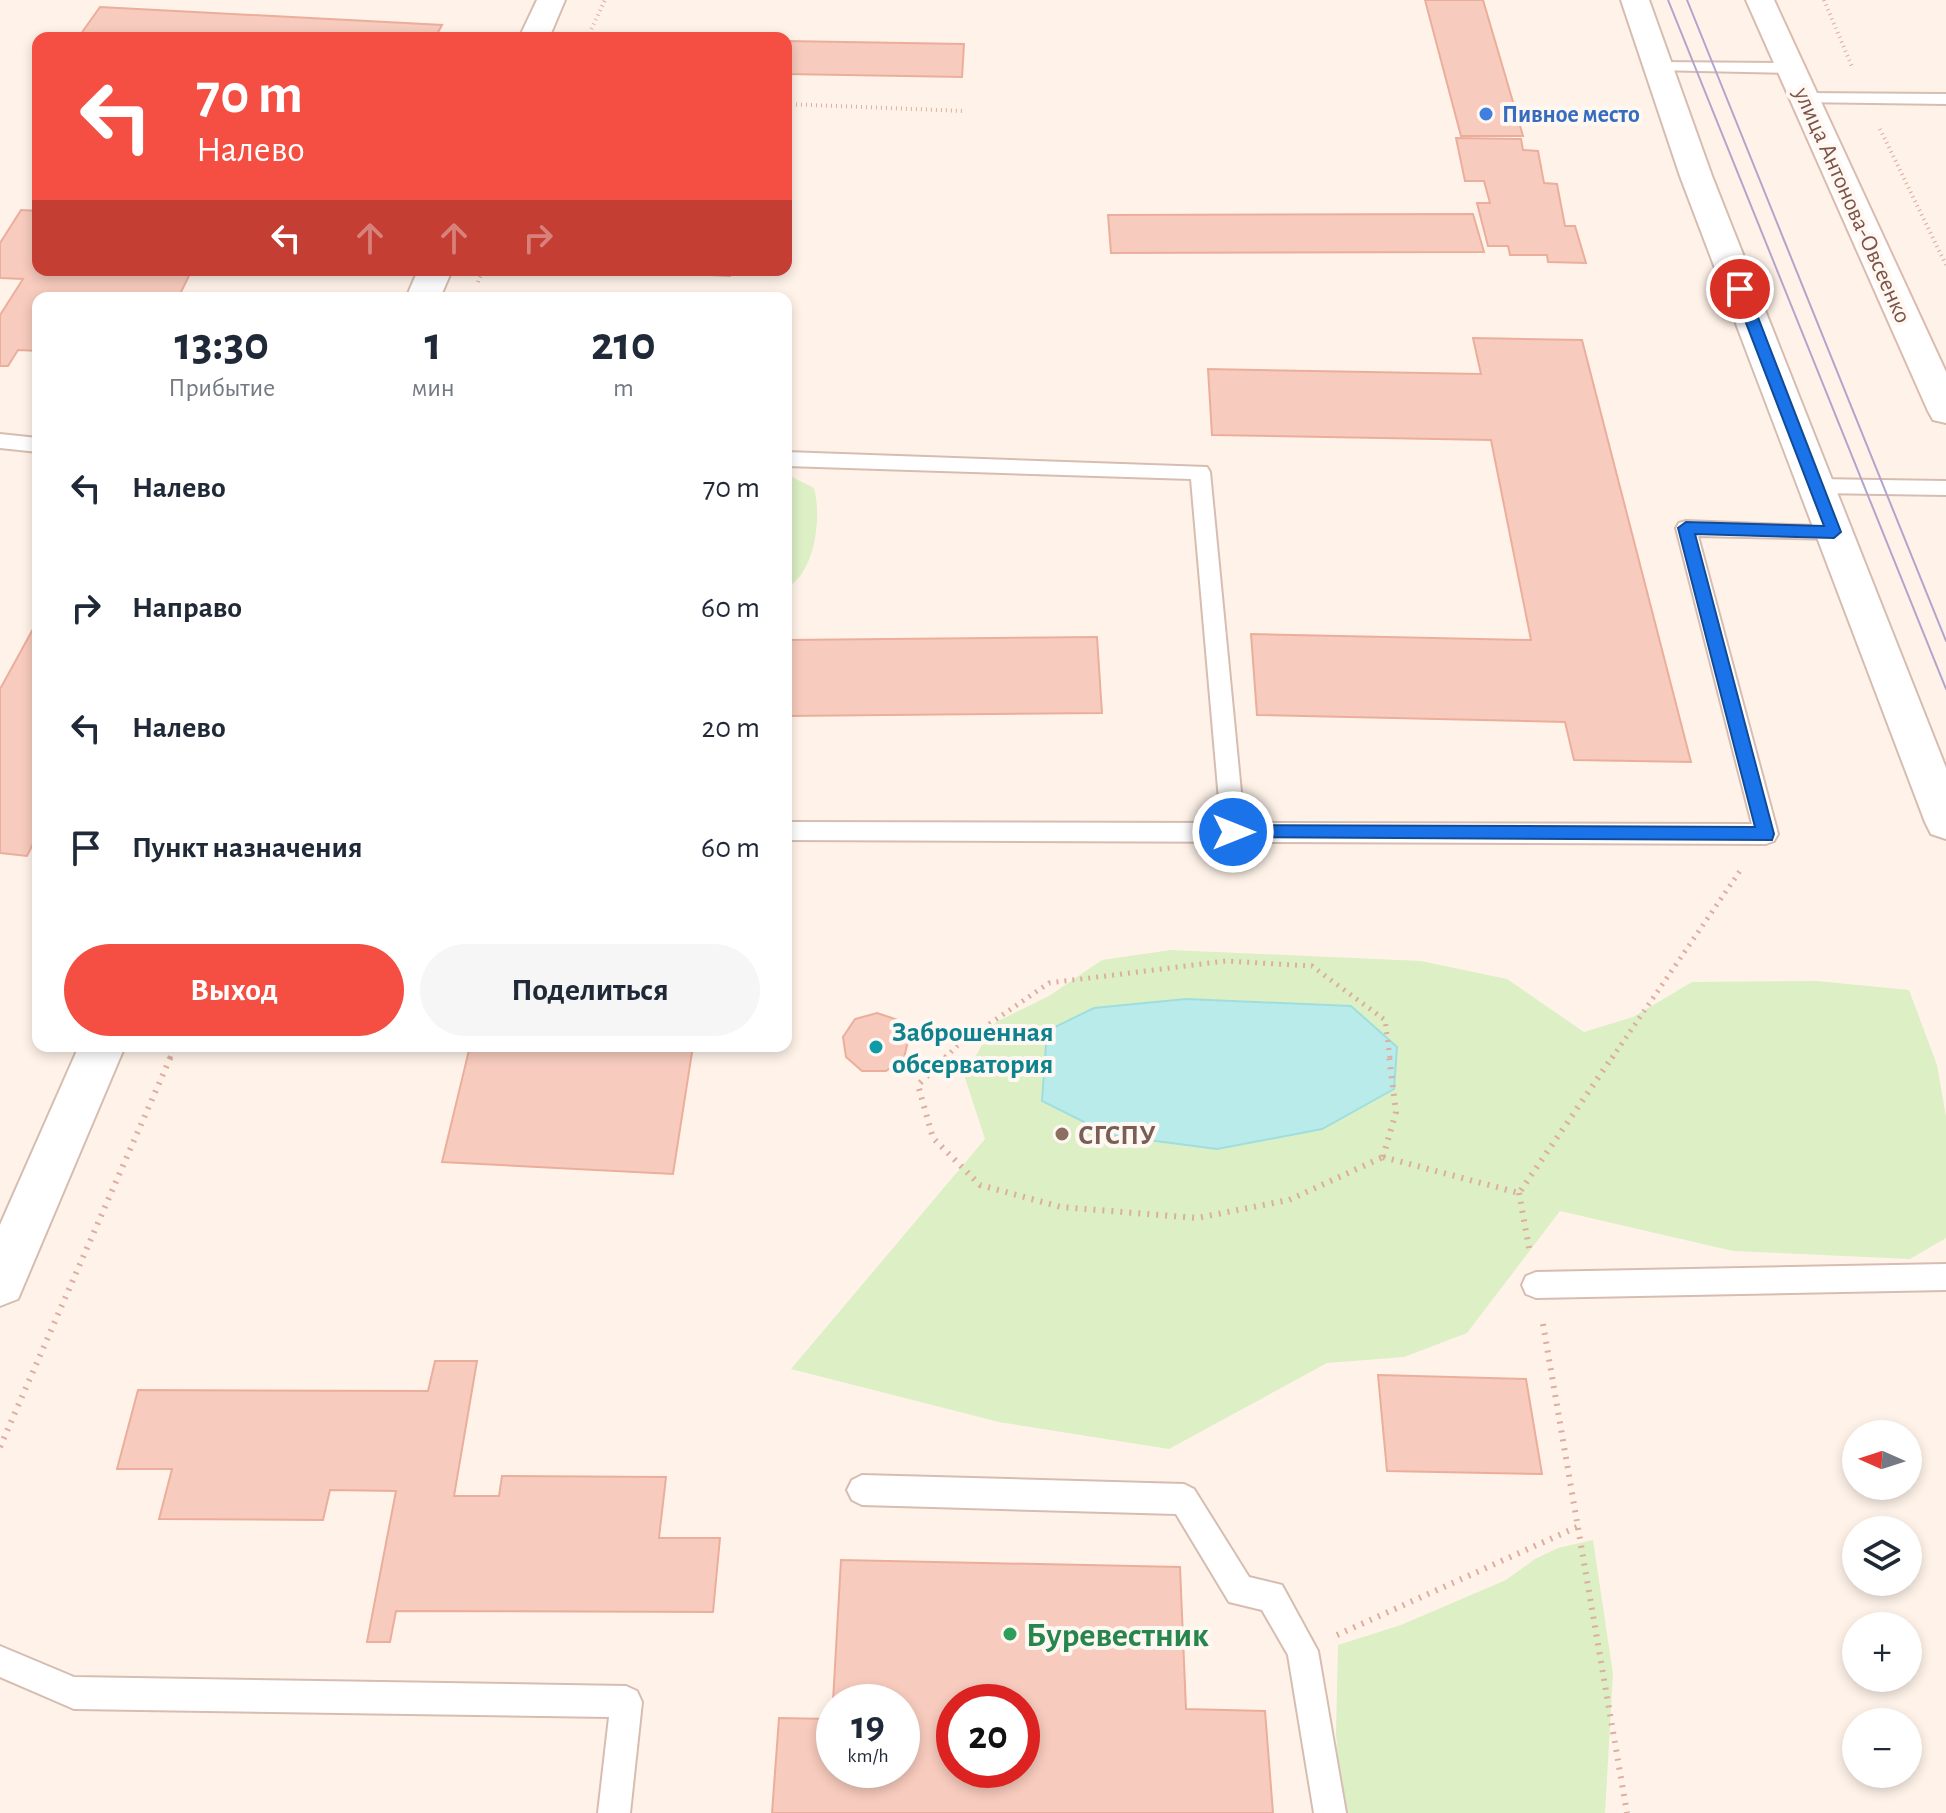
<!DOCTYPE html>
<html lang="ru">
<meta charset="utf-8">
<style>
:root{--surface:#fff;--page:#f6f6f7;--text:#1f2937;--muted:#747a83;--accent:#f54e42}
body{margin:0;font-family:"Alegreya Sans",sans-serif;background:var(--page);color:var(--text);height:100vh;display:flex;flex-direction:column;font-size:30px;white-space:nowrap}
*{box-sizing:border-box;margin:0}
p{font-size:26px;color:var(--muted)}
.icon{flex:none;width:44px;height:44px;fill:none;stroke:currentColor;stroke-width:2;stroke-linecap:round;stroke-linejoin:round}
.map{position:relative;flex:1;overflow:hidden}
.details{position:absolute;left:32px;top:292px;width:760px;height:760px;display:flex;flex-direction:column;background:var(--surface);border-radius:16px;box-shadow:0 4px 12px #0003}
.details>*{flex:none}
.top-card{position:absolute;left:32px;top:32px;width:760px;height:244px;border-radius:16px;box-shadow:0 4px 12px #0003;background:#f54e42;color:#fff;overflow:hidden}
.needle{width:52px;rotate:273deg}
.tools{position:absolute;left:1842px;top:1420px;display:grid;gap:16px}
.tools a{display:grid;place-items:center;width:80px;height:80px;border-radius:50%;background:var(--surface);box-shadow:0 4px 12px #0003;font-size:40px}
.speed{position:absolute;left:816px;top:1684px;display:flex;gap:16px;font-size:40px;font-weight:700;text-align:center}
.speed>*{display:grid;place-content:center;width:104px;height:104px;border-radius:50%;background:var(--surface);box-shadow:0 4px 12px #0003;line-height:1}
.speed small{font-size:20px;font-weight:400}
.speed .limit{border:12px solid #d22;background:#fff;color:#111}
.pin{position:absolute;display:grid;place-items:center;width:68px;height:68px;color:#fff;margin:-34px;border:4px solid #fff;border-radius:50%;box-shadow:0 2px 8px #0007}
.me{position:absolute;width:88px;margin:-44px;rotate:90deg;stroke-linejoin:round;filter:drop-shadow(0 0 6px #0008)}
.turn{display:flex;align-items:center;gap:28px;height:168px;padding:0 32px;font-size:36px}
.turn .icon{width:104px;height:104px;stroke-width:2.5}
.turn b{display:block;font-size:56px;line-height:68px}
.lanes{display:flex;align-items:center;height:76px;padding:0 32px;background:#0003;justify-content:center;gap:40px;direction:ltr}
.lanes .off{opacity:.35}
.eta{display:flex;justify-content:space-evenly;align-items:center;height:136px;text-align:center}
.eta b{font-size:48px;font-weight:700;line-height:56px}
.primary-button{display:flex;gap:16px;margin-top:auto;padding:16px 32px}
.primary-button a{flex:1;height:92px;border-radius:48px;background:var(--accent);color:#fff;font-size:32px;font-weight:700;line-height:92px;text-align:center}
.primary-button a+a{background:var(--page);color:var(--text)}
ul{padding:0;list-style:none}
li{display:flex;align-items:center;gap:24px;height:120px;padding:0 32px}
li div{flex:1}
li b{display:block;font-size:30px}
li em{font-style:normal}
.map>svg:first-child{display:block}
.green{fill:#dcefc5}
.water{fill:#baebeb;stroke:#9fdedf;stroke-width:2}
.building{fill:#f7cbbd;stroke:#ecae9c;stroke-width:2;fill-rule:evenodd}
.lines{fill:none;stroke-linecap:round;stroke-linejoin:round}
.lane-casing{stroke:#d7bdb1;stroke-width:4}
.street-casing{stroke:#d7bdb1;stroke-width:4}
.secondary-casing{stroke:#dbbbae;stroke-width:4}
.path-far2{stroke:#ddae9f;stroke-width:4;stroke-dasharray:1 4;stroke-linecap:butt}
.path-far1{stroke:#ddae9f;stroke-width:5;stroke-dasharray:2 6;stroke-linecap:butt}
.path{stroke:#ddae9f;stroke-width:6;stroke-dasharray:2 7;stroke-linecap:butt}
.lane{fill:#fff;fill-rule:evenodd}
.street{fill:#fff;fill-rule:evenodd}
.secondary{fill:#fff;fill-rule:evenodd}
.tram{stroke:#b3a4cc;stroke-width:2}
.route{fill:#1a73e8;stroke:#114b97;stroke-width:2}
.shop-dot{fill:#3f7fe0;stroke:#fff8f2;stroke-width:3}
.culture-dot{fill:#0f9aa8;stroke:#fff8f2;stroke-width:3}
.education-dot{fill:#8d6e63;stroke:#fff8f2;stroke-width:3}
.leisure-dot{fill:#2e9e5b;stroke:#fff8f2;stroke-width:3}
.labels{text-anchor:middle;stroke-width:8;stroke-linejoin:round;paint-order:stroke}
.far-shop-label{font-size:24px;font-weight:bold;fill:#366cbe;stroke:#fff8f2;text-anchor:start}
.far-street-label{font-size:24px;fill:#7d5348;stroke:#fff8f2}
.culture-label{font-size:28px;font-weight:bold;fill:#0d838f;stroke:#fff8f2;text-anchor:start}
.education-label{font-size:28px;font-weight:bold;fill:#785e54;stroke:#fff8f2;text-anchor:start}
.near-leisure-label{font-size:34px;font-weight:bold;fill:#27864d;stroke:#fff8f2;text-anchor:start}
</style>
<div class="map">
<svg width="1946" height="1813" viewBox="0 0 1946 1813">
<rect width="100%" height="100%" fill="#fff3e9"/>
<path class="green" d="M786,474l28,14c8,30 1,86 -28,100z
M1171,950l250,11 86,18 77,53 49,-15 59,-35 125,-1 92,9 28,75 9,52v121l-36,21 -177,-8 -173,-40 -93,122 -63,24 -77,6 -158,86 -170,-27 -208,-53 194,-230 -21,-64 32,-53 53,-26 53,-36z
M1593,1540l20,134 -8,139h-263l-6,-80 2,-88 63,-20 105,-45 29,-21 23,-11z"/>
<path class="water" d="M1186,999l165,7 46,41 -3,42 -72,40 -105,20 -107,-14 -68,-34 5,-70 47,-23z"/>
<path class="building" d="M1425,0h58l40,136h-62z
M100,7l342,18 -7,13h-357z
M786,41l178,3 -2,33 -176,-3z
M1456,138l65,1 2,11 15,1 6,32 13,1 8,42h10l11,37 -38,-1 -1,-7h-37l-2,-9h-20l-11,-43h13l-6,-22h-19z
M21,210l17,1v59h117l-1,2 36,2 -12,24h-140v53l-20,-1 -10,16h-8v-51l23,-36 -23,-1v-35z
M1473,214l11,38 -373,1 -3,-38z
M652,270h79l-1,6 -79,-4z
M1473,338l109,2 109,422 -117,-2 -9,-38 -308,-7 -6,-81 280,6 -40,-200 -279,-5 -4,-66 273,5z
M38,620v214l-11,22 -27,-3v-164z
M1097,637l5,76 -316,3v-76z
M877,1013l21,7 11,17 -5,21 -18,13h-24l-16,-14 -3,-20 12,-18z
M470,1046h223l-20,128 -231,-12z
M435,1361h42l-23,135h45l3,-20 164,1 -7,61h61l-7,74 -317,-1 -6,31h-23l29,-151 -66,-1 -7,30 -164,-1 13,-50h-55l21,-79 290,1z
M1378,1375l148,4 16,95 -155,-3z
M841,1560l339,7 6,142 79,2 8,102h-501l7,-95 53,1zM834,1702h68v68h-68zM954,1702h68v68h-68z"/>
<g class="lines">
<defs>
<path id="lane" d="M1658,62l133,1 8,5 -8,5 -139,-3v-6z
M1803,93l143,1v10l-149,-2 -2,-4 2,-4z
M0,434l38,4v14l-38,-4z
M786,452l421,15 3,5 34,351 508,1 -76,-296 3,-5 7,-2 155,6 3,5 -3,5 -7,2 -136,-3 80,298 -4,7 -8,3 -980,-4v-18l435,1 -30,-344 -405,-13z
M1816,479l130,2v14l-130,-2 -10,-7z
M1946,1264v26l-410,8 -10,-4 -4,-9 4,-9 10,-4z
M862,1475l322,9 10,5 55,88 33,8 36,66 28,162h-32l-26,-158 -26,-45 -33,-8 -53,-88 -314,-9 -10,-5 -5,-10 5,-10z
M0,1646l74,31 552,9 11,5 5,11 -12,111h-32l11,-96 -535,-8 -74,-32z"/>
<path id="street" d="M537,0h28l-16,38h-30z
M1621,0h28l63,176 234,592v71l-15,-5 -6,-12 -245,-646z
M418,270h34l-12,28h-34z
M79,1046h46l-107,253 -18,7v-81z"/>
<path id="secondary" d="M1746,0h28l172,372v51l-13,-3 -5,-9z"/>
</defs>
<use href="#lane" class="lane-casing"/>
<use href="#street" class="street-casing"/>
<use href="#secondary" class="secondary-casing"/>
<path class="path-far2" d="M1824,0l29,69
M587,38l18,-38
M786,104l178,7
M1880,129l66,136
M478,282l5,-12"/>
<path class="path-far1" d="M170,1058l5,-12
M945,1058l12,-12 92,-63 177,-22 86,5 73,54 5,38
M1612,1058l130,-190"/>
<path class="path" d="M947,1056l-29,29 15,53 47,47 81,22 136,11 92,-18 94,-43
M1383,1157l136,36 94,-137
M1383,1157l13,-45 -7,-56
M1519,1193l10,55
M1543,1324l84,489
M0,1447l171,-391
M1337,1635l240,-108"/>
<use href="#lane" class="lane"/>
<use href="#street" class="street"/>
<use href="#secondary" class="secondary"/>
<path class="tram" d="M1668,0l278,689
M1687,0l259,641"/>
</g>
<path class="route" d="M1740,284l7,5 94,243 -7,6 -139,-4 79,300 -2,6 -545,-3 -3,-5 3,-5 6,-2 522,2 -77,-299 8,-6 138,4 -91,-237z"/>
<circle class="shop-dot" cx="1486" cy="114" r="8"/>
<circle class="culture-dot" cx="876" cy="1047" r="8"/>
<circle class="education-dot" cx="1062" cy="1134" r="8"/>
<circle class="leisure-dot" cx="1010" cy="1634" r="8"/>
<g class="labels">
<g class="far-shop-label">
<text x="1502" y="122">Пивное место</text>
</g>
<g class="far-street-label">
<text transform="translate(1853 205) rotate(66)" y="8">улица Антонова-Овсеенко</text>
</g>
<g class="culture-label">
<text x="892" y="1041">Заброшенная<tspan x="892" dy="32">обсерватория</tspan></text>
</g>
<g class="education-label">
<text x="1078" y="1144">СГСПУ</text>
</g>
<g class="near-leisure-label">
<text x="1026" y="1646">Буревестник</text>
</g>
</g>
</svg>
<div class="tools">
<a><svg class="needle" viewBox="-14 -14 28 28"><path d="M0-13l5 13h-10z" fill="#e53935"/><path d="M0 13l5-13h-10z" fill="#747a83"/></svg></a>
<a><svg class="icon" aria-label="layers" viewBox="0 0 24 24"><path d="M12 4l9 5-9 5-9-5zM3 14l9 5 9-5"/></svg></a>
<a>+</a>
<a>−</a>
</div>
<div class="speed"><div>19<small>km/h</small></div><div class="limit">20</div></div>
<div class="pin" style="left:1740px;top:289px;background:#d93025"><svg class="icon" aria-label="arrive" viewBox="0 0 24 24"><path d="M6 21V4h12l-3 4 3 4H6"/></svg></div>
<svg class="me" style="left:1233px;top:832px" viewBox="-20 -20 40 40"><circle r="17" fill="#1a73e8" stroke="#fff" stroke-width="3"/><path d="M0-11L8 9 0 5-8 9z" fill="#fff"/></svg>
<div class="top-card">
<div class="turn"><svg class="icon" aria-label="left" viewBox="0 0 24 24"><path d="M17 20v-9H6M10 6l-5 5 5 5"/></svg><div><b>70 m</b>Налево</div></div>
<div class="lanes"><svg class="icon" aria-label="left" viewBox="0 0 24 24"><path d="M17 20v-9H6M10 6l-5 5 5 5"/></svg><svg class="icon off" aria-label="ahead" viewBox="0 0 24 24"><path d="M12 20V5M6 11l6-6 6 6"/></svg><svg class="icon off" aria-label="ahead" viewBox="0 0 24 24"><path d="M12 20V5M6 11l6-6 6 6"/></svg><svg class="icon off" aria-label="right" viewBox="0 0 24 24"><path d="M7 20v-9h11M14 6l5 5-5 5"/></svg></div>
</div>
<section class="details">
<div class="eta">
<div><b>13:30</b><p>Прибытие</p></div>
<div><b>1</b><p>мин</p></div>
<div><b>210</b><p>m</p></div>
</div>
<ul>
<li><svg class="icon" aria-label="left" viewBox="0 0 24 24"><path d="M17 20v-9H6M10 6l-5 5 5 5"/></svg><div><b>Налево</b></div><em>70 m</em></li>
<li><svg class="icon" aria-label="right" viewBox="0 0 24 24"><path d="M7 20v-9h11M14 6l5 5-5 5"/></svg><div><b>Направо</b></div><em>60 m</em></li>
<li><svg class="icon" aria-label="left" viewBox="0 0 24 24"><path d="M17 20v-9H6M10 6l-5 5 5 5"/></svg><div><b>Налево</b></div><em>20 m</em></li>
<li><svg class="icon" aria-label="arrive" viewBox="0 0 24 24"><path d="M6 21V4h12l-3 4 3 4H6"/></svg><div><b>Пункт назначения</b></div><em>60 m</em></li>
</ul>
<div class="primary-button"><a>Выход</a><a>Поделиться</a></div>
</section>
</div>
